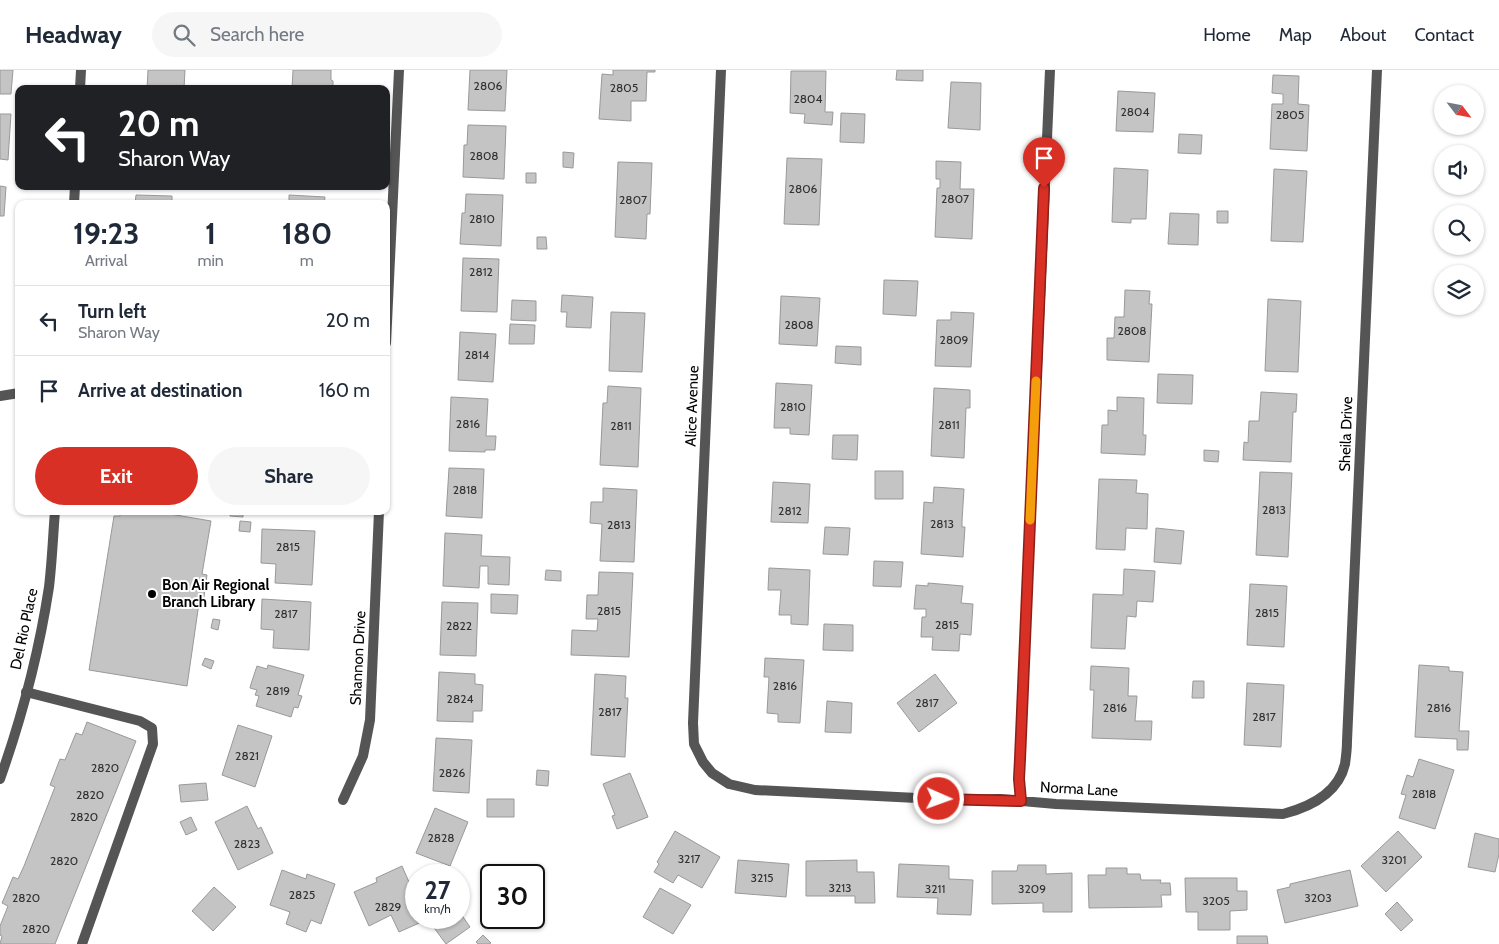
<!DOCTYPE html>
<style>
:root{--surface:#fff;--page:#f6f6f7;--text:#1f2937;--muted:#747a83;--line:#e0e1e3;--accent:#d93025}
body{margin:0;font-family:Cabin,sans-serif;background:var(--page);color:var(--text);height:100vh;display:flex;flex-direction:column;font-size:19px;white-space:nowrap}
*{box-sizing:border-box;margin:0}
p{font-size:16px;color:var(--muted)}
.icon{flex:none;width:28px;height:28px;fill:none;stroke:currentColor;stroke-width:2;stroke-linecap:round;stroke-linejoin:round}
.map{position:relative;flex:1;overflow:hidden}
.details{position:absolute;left:15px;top:130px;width:375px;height:315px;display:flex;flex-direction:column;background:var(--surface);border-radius:10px;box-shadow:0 1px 4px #0004}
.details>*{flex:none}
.top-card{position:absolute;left:15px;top:15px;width:375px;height:105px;border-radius:10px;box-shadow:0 1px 4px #0004;background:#202124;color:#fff;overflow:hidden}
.needle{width:32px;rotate:122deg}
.buttons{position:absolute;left:1434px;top:15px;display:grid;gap:10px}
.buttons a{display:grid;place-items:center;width:50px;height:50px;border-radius:50%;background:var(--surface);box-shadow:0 1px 4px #0004;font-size:25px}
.speed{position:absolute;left:405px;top:794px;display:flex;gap:10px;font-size:25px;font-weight:700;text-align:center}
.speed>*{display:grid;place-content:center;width:65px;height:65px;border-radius:50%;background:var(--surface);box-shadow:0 1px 4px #0004;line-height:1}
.speed small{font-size:12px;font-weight:400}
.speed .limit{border:2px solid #111;border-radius:8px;background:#fff;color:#111}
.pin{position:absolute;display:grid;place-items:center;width:42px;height:42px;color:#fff;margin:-51px -21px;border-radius:50% 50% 50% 0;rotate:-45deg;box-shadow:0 0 5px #0007}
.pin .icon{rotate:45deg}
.me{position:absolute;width:55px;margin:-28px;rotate:92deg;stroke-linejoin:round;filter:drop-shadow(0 0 4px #0008)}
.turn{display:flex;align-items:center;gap:18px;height:105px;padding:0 20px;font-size:22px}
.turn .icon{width:65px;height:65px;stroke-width:2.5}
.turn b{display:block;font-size:35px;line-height:42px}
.eta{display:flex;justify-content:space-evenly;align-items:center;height:85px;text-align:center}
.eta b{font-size:30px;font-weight:800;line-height:35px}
.button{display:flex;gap:10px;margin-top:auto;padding:10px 20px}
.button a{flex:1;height:58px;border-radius:30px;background:var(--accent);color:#fff;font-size:20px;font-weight:800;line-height:58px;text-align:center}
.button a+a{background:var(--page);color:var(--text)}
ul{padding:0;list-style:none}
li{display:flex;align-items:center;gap:15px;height:70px;padding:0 20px;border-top:1px solid var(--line)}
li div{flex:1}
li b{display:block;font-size:19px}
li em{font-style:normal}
header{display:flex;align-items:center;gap:30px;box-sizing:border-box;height:70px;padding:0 25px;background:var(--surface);border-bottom:1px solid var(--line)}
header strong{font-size:24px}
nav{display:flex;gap:28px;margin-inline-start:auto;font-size:18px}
.search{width:350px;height:45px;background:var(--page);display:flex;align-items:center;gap:12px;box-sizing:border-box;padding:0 18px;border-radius:28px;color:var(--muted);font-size:19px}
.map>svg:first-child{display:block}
.building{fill:#c4c4c4;stroke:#999}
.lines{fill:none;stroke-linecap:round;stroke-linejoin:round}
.lane{stroke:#555;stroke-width:10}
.street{stroke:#555;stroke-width:10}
.route-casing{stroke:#8d1f18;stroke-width:12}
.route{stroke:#d93025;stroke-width:9}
.slow{stroke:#f59e0b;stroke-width:9}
.poi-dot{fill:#000;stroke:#fff;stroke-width:2}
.labels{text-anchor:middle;stroke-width:4;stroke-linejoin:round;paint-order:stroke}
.number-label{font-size:12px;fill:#313131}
.street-label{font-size:15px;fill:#000;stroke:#fff}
.poi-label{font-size:15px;font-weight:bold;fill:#000;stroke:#fff;text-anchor:start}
</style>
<header>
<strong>Headway</strong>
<div class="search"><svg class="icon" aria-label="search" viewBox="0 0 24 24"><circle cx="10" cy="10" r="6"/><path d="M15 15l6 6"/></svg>Search here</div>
<nav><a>Home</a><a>Map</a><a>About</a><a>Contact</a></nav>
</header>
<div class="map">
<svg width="1499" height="874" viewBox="0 0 1499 874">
<rect width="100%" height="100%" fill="#fff"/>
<path class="building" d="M0,0h13l-2,24h-11z
M148,0h37l-1,19h-37z
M293,0h38v10l2,1v8h-41z
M470,0h37l-2,41 -37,-1z
M613,0h42v2h-8l-1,29h-15v20l-32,-2 3,-45 11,1z
M897,0h26v11l-27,-1z
M791,1h35l-1,41h8l-1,13 -28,-2 1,-9 -15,-1z
M1273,5l26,1 -1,28 11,1 -2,46 -37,-2 2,-45h11v-10l-11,-1z
M951,12l30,1 -1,47 -32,-2z
M1118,21l37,2 -2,39 -37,-1z
M841,43l24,1 -1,29 -24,-1z
M0,44h11l-3,46 -8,-1z
M468,55l38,1 -2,53 -41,-2 1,-32h3z
M1179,64l23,1 -1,19 -23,-1z
M563,82l11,1 -1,15 -10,-1z
M787,88l35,1 -3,66 -35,-1z
M936,91l25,1 -1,27h14l-2,50 -37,-2 2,-49h3v-9h-4z
M618,92l34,1 -2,51h-3l-1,25 -31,-2z
M1114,98l34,2 -2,49h-15v4l-19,-1z
M1274,99l33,2 -4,71 -32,-1z
M526,103h10v10h-10z
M0,116l6,1 -2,29h-4z
M466,124l37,1 -2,51 -41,-2 2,-31h3z
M136,125l36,1v8h-37z
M289,125l36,2 -1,7h-35z
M1217,141h11v12h-11z
M1170,143l29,1 -1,31 -30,-1z
M537,167h9l1,12h-10z
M463,188l36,1 -2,53 -36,-1z
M884,210l34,1 -2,35 -33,-2z
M1125,220l25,1 -1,13h3l-3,58 -42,-2v-22h7l1,-21h9z
M562,225l31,2 -2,31 -25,-1 1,-15h-6z
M781,226l39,2 -3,48 -38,-2z
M1268,229l33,2 -3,71 -33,-1z
M512,230l24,1v20l-25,-1z
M611,242l34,1 -3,59 -33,-1z
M951,242l23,1 -3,54 -36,-1 2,-46h14z
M510,254l25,1 -1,19h-25z
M460,262l36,2 -3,48 -35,-2z
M836,276l25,1v18l-26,-2z
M1158,304l35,1 -1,29 -35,-1z
M776,313l36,2 -3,50 -19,-1v-6h-16z
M608,316l33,2 -3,79 -38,-2 3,-62h4z
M934,318l36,2v18h-4l-2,50 -33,-2z
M1261,322l36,2 -1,18h-3l-2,50 -48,-2 1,-18 4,1 1,-22h10z
M451,327l37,2 -2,37h10l-1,14h-10v2l-36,-1z
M1117,327l27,1 -1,37h3l-1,20 -44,-2 1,-28h6v-15l9,1z
M833,365h25l-1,25 -25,-1z
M1204,380l15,1 -1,11 -14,-1z
M449,398l35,1 -2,49 -36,-2z
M875,401h28v28h-28z
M1260,402l32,1 -4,84 -32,-2z
M1099,409l38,1 -1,13 12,1 -1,35 -21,-1 -1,22 -29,-1z
M773,412l37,2 -2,39 -37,-1z
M934,417l30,2 -2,32v6h3l-2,30 -42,-3 3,-52 9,1z
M603,418l34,2 -3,72 -34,-1 2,-37 -12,-1 1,-21h12z
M120,441h32l59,10 -9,53 5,1 -4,29 -4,-1 -12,83 -98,-16 25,-154h6z
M230,441h13v6l-13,-1z
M240,451l11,1 -1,10 -11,-1z
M825,457l25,1 -2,27 -25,-1z
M1156,458l28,3 -3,33 -27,-2z
M262,459l53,2 -3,54 -37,-2 1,-19 -15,-1z
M445,463l37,2 -1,21 29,1 -1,28 -21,-1v-18h-8l-1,22 -36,-2z
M874,491l29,1 -2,25 -28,-1z
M769,498l41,2 -2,55 -17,-1v-9h-12l2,-25h-13z
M1124,499l31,2 -2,31 -16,-1 -1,16 -9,-1 -2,33 -34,-1 2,-54 30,1z
M546,500l15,1v10l-16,-1z
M599,502l34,1 -4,84 -58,-2 1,-25 25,1 1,-12h-12l1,-24h11z
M928,513l35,3 -2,17 12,1 -2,31 -11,-1 -1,17 -27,-1 1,-13h-12l1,-20h4v-8h-12l2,-24 12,1z
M1250,514l37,2 -3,61 -37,-2z
M491,524l27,1 -1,19 -26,-1z
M262,529l49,3 -2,48 -36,-2 1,-18 -13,-1z
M442,532l36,1 -2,53 -36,-1z
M213,549l7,1 -2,10 -7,-2z
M824,554l29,1v26l-30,-1z
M205,588l9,3 -3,8 -9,-4z
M765,588l39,2 -4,63 -22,-1v-8l-11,-1 2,-36h-5z
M268,595l36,10 -6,20 4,1 -4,12 -4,-1 -3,10 -35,-11 3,-10 -4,-1 2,-5 -7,-2 1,-4 6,-18 10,3z
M1419,595l30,2v4l14,1 -4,59h10l-1,19h-11v-11l-42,-2z
M1091,596l38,2 -1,28h9l-2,25h17l-1,19 -59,-2 2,-48h-4z
M439,602l36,2v10l8,1 -1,26h-9v11l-36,-1z
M595,604l31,2 -1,22h3l-3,59 -34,-2z
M935,604l22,29 -38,29 -22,-29z
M1193,611h11v17h-12z
M1247,613l37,2 -3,62 -37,-2z
M827,631l25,2 -1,30 -26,-1z
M87,652l49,19 -81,203h-55l2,-8 -2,-1v-9l8,-20 -6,-3 3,-7 8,-19 5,2 6,-13 31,-79 -5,-2 10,-26 5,1 11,-27 6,2z
M238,655l34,11 -17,51 -33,-12z
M436,668l36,2 -3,53 -36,-2z
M1419,689l35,11 -19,59 -36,-11 7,-23 -5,-1 6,-19 6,2z
M537,700l12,1 -1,15 -12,-1z
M630,703l18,44 -31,12 -5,-13 3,-1 -12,-31z
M206,713l2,17 -27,2 -2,-17z
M487,729h27v18h-27z
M247,736l11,23 3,-2 12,26 -35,17 -23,-48z
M435,738l33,14 -18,44 -34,-13z
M191,747l6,13 -11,5 -6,-13z
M675,761l45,26 -18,31 -24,-13 -5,8 -19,-11 5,-8 -2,-2z
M1398,761l24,26 -36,35 -25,-26z
M1475,763l24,6v15l-4,18 -27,-5z
M738,790l51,4 -3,33 -51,-4z
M857,790v12h17l1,31h-20v-7h-49v-35z
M899,794l50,2v13l24,1 -2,35 -34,-1 1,-16 -41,-1z
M1018,795h28v9l26,-1v39h-29v-9l-51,1v-33h25z
M402,796l14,32v20h9l1,2 -27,12 -8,-17 -22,11 -15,-34 23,-10 -1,-4z
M1106,798h21v6h13l1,6h20l-1,3h10l1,12h-10l1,12 -73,1 -1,-33h18z
M282,800l24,9 1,-5 28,10 -14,40 -10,-4 -5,12 -20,-8 4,-12 -20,-7z
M1350,800l8,36 -73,17 -8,-33 13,-3v-3z
M1185,808h52v13h10v19l-17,1v19h-32v-18h-12z
M214,817l22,20 -23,24 -21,-20z
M660,818l31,17 -18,29 -30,-17z
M1397,832l16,18 -12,11 -16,-17z
M459,841l11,16 -24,17 -17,-23 6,-3h24z
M483,865l8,8 -2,1h-11l-2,-2z
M1237,866h30l1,8h-31z"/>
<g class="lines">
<path class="lane" d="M26,622l114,29 12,7 1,16 -71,200"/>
<path class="street" d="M721,0l-28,653 1,21 9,18 9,11 17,11 26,6 202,10 43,-1 56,5 227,10c27,-7 55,-20 62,-50 1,-7 2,-16 2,-23l30,-671
M80,19l1,-19
M74,134l1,-18
M386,273l13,-273
M0,326l19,-3
M0,709c22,-62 39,-127 49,-192 3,-25 4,-51 6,-76
M343,730l20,-44 7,-36 9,-209
M1021,731l-2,-22 31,-709"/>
</g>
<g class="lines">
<defs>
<path id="route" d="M939,729l82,2 -2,-22 1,-20 24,-571"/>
</defs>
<use href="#route" class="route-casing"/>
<use href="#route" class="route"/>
<path class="slow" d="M1030,450l6,-139"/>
</g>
<circle class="poi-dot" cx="152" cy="524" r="5"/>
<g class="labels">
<g class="number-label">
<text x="488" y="20">2806</text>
<text x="624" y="22">2805</text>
<text x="808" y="33">2804</text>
<text x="1135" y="46">2804</text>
<text x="1290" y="49">2805</text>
<text x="484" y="90">2808</text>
<text x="803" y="123">2806</text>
<text x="955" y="133">2807</text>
<text x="633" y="134">2807</text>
<text x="482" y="153">2810</text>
<text x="481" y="206">2812</text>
<text x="799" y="259">2808</text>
<text x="1132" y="265">2808</text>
<text x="954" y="274">2809</text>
<text x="477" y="289">2814</text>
<text x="793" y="341">2810</text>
<text x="468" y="358">2816</text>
<text x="949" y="359">2811</text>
<text x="621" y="360">2811</text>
<text x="465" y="424">2818</text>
<text x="1274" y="444">2813</text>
<text x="790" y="445">2812</text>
<text x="942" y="458">2813</text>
<text x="619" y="459">2813</text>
<text x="288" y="481">2815</text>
<text x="609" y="545">2815</text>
<text x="1267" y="547">2815</text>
<text x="286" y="548">2817</text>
<text x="947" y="559">2815</text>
<text x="459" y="560">2822</text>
<text x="785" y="620">2816</text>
<text x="278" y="625">2819</text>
<text x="460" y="633">2824</text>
<text x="927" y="637">2817</text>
<text x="1115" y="642">2816</text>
<text x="1439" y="642">2816</text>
<text x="610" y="646">2817</text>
<text x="1264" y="651">2817</text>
<text x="247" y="690">2821</text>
<text x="105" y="702">2820</text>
<text x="452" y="707">2826</text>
<text x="1424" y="728">2818</text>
<text x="90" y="729">2820</text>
<text x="84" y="751">2820</text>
<text x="441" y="772">2828</text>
<text x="247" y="778">2823</text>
<text x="689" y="793">3217</text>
<text x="1394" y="794">3201</text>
<text x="64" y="795">2820</text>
<text x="762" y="812">3215</text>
<text x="840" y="822">3213</text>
<text x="935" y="823">3211</text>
<text x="1032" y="823">3209</text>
<text x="302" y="829">2825</text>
<text x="26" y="832">2820</text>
<text x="1318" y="832">3203</text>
<text x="1216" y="835">3205</text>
<text x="388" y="841">2829</text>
<text x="36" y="863">2820</text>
</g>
<g class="street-label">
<text transform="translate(692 336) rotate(-88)" y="5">Alice Avenue</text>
<text transform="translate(1346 364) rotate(-88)" y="5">Sheila Drive</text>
<text transform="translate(24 559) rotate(-78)" y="5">Del Rio Place</text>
<text transform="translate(358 588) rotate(-87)" y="5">Shannon Drive</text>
<text transform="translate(1079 719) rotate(3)" y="5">Norma Lane</text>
</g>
<g class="poi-label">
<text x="162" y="520">Bon Air Regional<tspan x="162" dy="17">Branch Library</tspan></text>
</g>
</g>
</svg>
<div class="buttons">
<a><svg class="needle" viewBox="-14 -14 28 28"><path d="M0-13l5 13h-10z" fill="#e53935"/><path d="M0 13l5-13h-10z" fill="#747a83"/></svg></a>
<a><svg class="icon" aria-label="sound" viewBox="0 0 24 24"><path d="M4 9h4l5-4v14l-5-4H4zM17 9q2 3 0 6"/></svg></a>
<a><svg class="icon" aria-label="search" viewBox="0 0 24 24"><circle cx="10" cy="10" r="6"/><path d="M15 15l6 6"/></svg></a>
<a><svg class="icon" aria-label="layers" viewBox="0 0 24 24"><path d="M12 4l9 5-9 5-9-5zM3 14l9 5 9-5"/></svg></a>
</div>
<div class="speed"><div>27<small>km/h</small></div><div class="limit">30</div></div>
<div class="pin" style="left:1044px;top:118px;background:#d93025"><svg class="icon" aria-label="arrive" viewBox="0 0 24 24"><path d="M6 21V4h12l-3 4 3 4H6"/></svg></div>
<svg class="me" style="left:939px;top:729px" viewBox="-20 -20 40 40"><circle r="17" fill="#d93025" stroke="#fff" stroke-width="3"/><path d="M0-11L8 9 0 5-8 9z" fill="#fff"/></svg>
<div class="top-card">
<div class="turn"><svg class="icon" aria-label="left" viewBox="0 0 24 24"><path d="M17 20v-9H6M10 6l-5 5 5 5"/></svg><div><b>20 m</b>Sharon Way</div></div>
</div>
<section class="details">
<div class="eta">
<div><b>19:23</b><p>Arrival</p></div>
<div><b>1</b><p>min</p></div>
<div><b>180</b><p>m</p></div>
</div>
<ul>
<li><svg class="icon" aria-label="left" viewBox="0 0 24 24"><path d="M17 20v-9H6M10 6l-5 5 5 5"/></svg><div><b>Turn left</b><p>Sharon Way</p></div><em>20 m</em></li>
<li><svg class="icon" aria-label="arrive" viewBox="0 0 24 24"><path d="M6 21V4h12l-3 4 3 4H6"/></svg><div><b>Arrive at destination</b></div><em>160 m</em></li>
</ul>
<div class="button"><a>Exit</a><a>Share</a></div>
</section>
</div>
